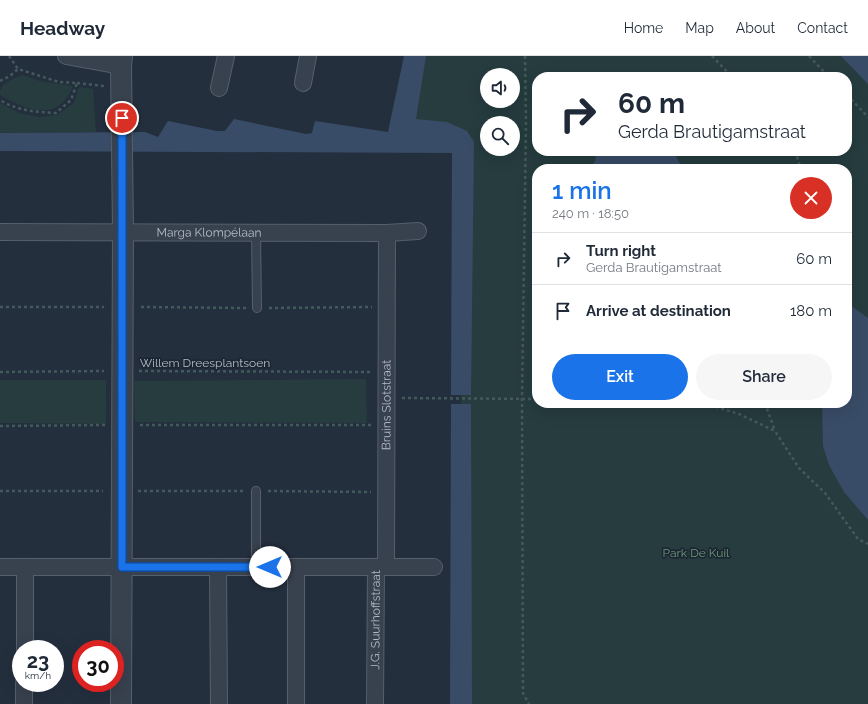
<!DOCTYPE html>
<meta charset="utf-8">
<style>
:root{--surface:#fff;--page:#f6f6f7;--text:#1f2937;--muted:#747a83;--line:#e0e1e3;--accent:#1a73e8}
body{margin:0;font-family:Raleway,sans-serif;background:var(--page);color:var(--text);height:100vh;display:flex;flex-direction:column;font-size:15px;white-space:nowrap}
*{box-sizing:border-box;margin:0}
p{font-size:13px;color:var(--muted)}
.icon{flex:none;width:22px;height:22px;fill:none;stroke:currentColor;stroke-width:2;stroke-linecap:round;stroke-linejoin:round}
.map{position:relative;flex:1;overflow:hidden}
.details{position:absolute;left:532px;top:108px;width:320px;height:244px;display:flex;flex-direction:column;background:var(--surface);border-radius:16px;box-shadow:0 4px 16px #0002}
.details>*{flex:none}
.banner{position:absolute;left:532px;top:16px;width:320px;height:84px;border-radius:16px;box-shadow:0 4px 16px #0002;background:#fff;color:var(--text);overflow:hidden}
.tools{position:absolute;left:480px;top:12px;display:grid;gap:8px}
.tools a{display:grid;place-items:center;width:40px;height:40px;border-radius:50%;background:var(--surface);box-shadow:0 4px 16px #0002;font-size:20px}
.speed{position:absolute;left:12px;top:584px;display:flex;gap:8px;font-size:20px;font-weight:700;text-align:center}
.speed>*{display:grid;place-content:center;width:52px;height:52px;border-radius:50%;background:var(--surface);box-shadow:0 4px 16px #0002;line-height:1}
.speed small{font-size:10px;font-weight:400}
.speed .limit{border:6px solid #d22;background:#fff;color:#111}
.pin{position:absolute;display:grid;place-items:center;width:34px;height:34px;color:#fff;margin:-17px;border:2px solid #fff;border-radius:50%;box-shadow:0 1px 4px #0007}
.me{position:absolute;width:44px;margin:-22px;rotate:270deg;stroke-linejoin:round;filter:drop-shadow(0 0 3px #0008)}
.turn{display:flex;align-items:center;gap:14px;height:84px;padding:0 20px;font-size:18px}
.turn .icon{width:52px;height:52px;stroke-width:2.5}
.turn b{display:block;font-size:28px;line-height:34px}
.round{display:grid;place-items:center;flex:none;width:42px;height:42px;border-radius:21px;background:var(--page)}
.overview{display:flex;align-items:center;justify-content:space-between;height:68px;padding:0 20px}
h1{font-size:24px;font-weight:600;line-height:30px;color:var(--accent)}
.button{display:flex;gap:8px;margin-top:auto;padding:8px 20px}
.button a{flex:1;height:46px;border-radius:24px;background:var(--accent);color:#fff;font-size:16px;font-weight:600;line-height:46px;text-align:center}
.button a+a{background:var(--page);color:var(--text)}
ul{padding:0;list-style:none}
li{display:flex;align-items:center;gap:12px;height:52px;padding:0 20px;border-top:1px solid var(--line)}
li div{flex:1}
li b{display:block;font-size:15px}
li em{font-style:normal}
header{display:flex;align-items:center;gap:24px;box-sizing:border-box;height:56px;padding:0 20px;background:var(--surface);border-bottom:1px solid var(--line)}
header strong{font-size:19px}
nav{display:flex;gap:22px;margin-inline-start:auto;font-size:14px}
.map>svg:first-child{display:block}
.green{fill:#263c3f;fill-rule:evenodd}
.water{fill:#394c67}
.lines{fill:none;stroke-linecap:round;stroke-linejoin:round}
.service-casing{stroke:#565f6c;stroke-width:10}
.minor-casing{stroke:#565f6c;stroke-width:18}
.tertiary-casing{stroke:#565f6c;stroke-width:22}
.path{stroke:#44595c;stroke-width:2.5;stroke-dasharray:3 3;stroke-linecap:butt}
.service{stroke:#38414e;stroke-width:8}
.minor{stroke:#38414e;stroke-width:16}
.tertiary{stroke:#38414e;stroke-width:20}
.route-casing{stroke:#114b97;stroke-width:10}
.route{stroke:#1a73e8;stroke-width:7}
.labels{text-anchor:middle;stroke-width:3.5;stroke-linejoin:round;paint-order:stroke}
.street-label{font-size:12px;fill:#b4bcc9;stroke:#1d2633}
.park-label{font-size:12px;fill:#6b9a76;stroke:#1d2633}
</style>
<header>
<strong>Headway</strong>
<nav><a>Home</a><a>Map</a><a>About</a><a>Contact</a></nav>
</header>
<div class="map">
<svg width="868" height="648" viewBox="0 0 868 648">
<rect width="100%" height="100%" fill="#242f3e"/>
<path class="green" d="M414,0h454v648h-408l2,-561 -62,-16zM487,19h26v26h-26zM537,21h310v74h-310zM487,67h26v26h-26zM537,113h310v234h-310z
M22,19l18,6 33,5c-15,37 -45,25 -73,9 0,-13 12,-15 22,-20z
M79,31l14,2 3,43 -96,1v-30l19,10 21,4 17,-2 17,-12z
M366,323l1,44 -232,-1 -1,-41z
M0,324h106v44l-106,-1z"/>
<path class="water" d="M404,0h22l-10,63 31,3 20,9 7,11 -3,253h-20l1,-242 -452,-2v-18l145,-1 13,5 10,-16 49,10h8l9,-12 72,15 6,-1 3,-12 73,11z
M841,0h27v28z
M597,95h76l10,18h-93l5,-8z
M847,247l21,15v202l-24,-28 -15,-27 -6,-19 -1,-43h25z
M451,348h20l1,300h-22z"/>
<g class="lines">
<defs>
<path id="service" d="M256,176l1,76
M256,435v76"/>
<g id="minor">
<path d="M66,0l55,10"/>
<path d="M303,27l5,-27"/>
<path d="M219,32l7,-32"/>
<path id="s1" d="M0,176l387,1 31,-2"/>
<path id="s2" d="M0,511h386l1,-334"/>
<path d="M218,511l1,137"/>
<path d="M296,511v137"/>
<path d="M376,511h58"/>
<path d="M25,593v-82"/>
<path d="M24,648v-21"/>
<path id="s3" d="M375,648l1,-137"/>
</g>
<path id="tertiary" d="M121,648l2,-472 -2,-166 1,-10"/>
</defs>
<use href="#service" class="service-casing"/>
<use href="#minor" class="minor-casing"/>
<use href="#tertiary" class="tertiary-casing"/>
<path class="path" d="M9,0l9,13
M525,0l1,67 -4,276 1,294 6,11
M712,0l20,21
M809,0l20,21
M0,25l10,-5 8,-7 41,13 18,1 -6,17 -15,13c-20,-1 -38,-2 -56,-13
M77,27l27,3
M847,39l21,22
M795,95l6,18
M0,251h104
M141,251l105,1
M269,252l103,-1
M139,315l231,1
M0,316l104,-1
M402,342l135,1
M704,347l35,11 36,17 24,37 26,25 33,46 10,5
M765,347l10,28
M140,369h231
M0,370l105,-1
M0,435h103
M138,435h105
M268,435l103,1"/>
<use href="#service" class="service"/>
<use href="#minor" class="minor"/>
<use href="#tertiary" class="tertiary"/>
</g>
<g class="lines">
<defs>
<path id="route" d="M122,62v449h148"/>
</defs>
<use href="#route" class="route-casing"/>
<use href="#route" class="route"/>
</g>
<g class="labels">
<g class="street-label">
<text dy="4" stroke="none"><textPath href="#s1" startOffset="209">Marga Klompélaan</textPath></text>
<text x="205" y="311">Willem Dreesplantsoen</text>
<text dy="4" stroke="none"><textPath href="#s2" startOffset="548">Bruins Slotstraat</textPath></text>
<text dy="4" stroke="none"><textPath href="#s3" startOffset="84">J.G. Suurhoffstraat</textPath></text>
</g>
<g class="park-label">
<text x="696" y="501">Park De Kuil</text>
</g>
</g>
</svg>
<div class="tools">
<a><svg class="icon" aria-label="sound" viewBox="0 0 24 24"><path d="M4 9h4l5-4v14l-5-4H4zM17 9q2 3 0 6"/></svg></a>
<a><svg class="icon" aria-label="search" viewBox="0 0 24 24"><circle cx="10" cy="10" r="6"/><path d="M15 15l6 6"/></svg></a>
</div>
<div class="speed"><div>23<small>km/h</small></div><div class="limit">30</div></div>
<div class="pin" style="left:122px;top:62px;background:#d93025"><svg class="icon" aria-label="arrive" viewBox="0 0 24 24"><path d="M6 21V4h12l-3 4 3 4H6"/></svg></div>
<svg class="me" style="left:270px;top:511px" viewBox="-20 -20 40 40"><circle r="19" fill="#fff"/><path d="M0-13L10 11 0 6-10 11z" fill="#1a73e8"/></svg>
<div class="banner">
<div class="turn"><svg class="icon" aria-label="right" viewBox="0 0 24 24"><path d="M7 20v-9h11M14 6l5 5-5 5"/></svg><div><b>60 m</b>Gerda Brautigamstraat</div></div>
</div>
<section class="details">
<div class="overview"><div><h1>1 min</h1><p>240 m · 18:50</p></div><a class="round" style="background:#d93025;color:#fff"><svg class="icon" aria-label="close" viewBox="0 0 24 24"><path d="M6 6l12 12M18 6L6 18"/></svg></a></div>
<ul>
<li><svg class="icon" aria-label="right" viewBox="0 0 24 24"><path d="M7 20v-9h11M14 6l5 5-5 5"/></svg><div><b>Turn right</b><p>Gerda Brautigamstraat</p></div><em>60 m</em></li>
<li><svg class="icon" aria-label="arrive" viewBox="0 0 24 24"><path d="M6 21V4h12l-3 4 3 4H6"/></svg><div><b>Arrive at destination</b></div><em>180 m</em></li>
</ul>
<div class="button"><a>Exit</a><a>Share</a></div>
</section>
</div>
